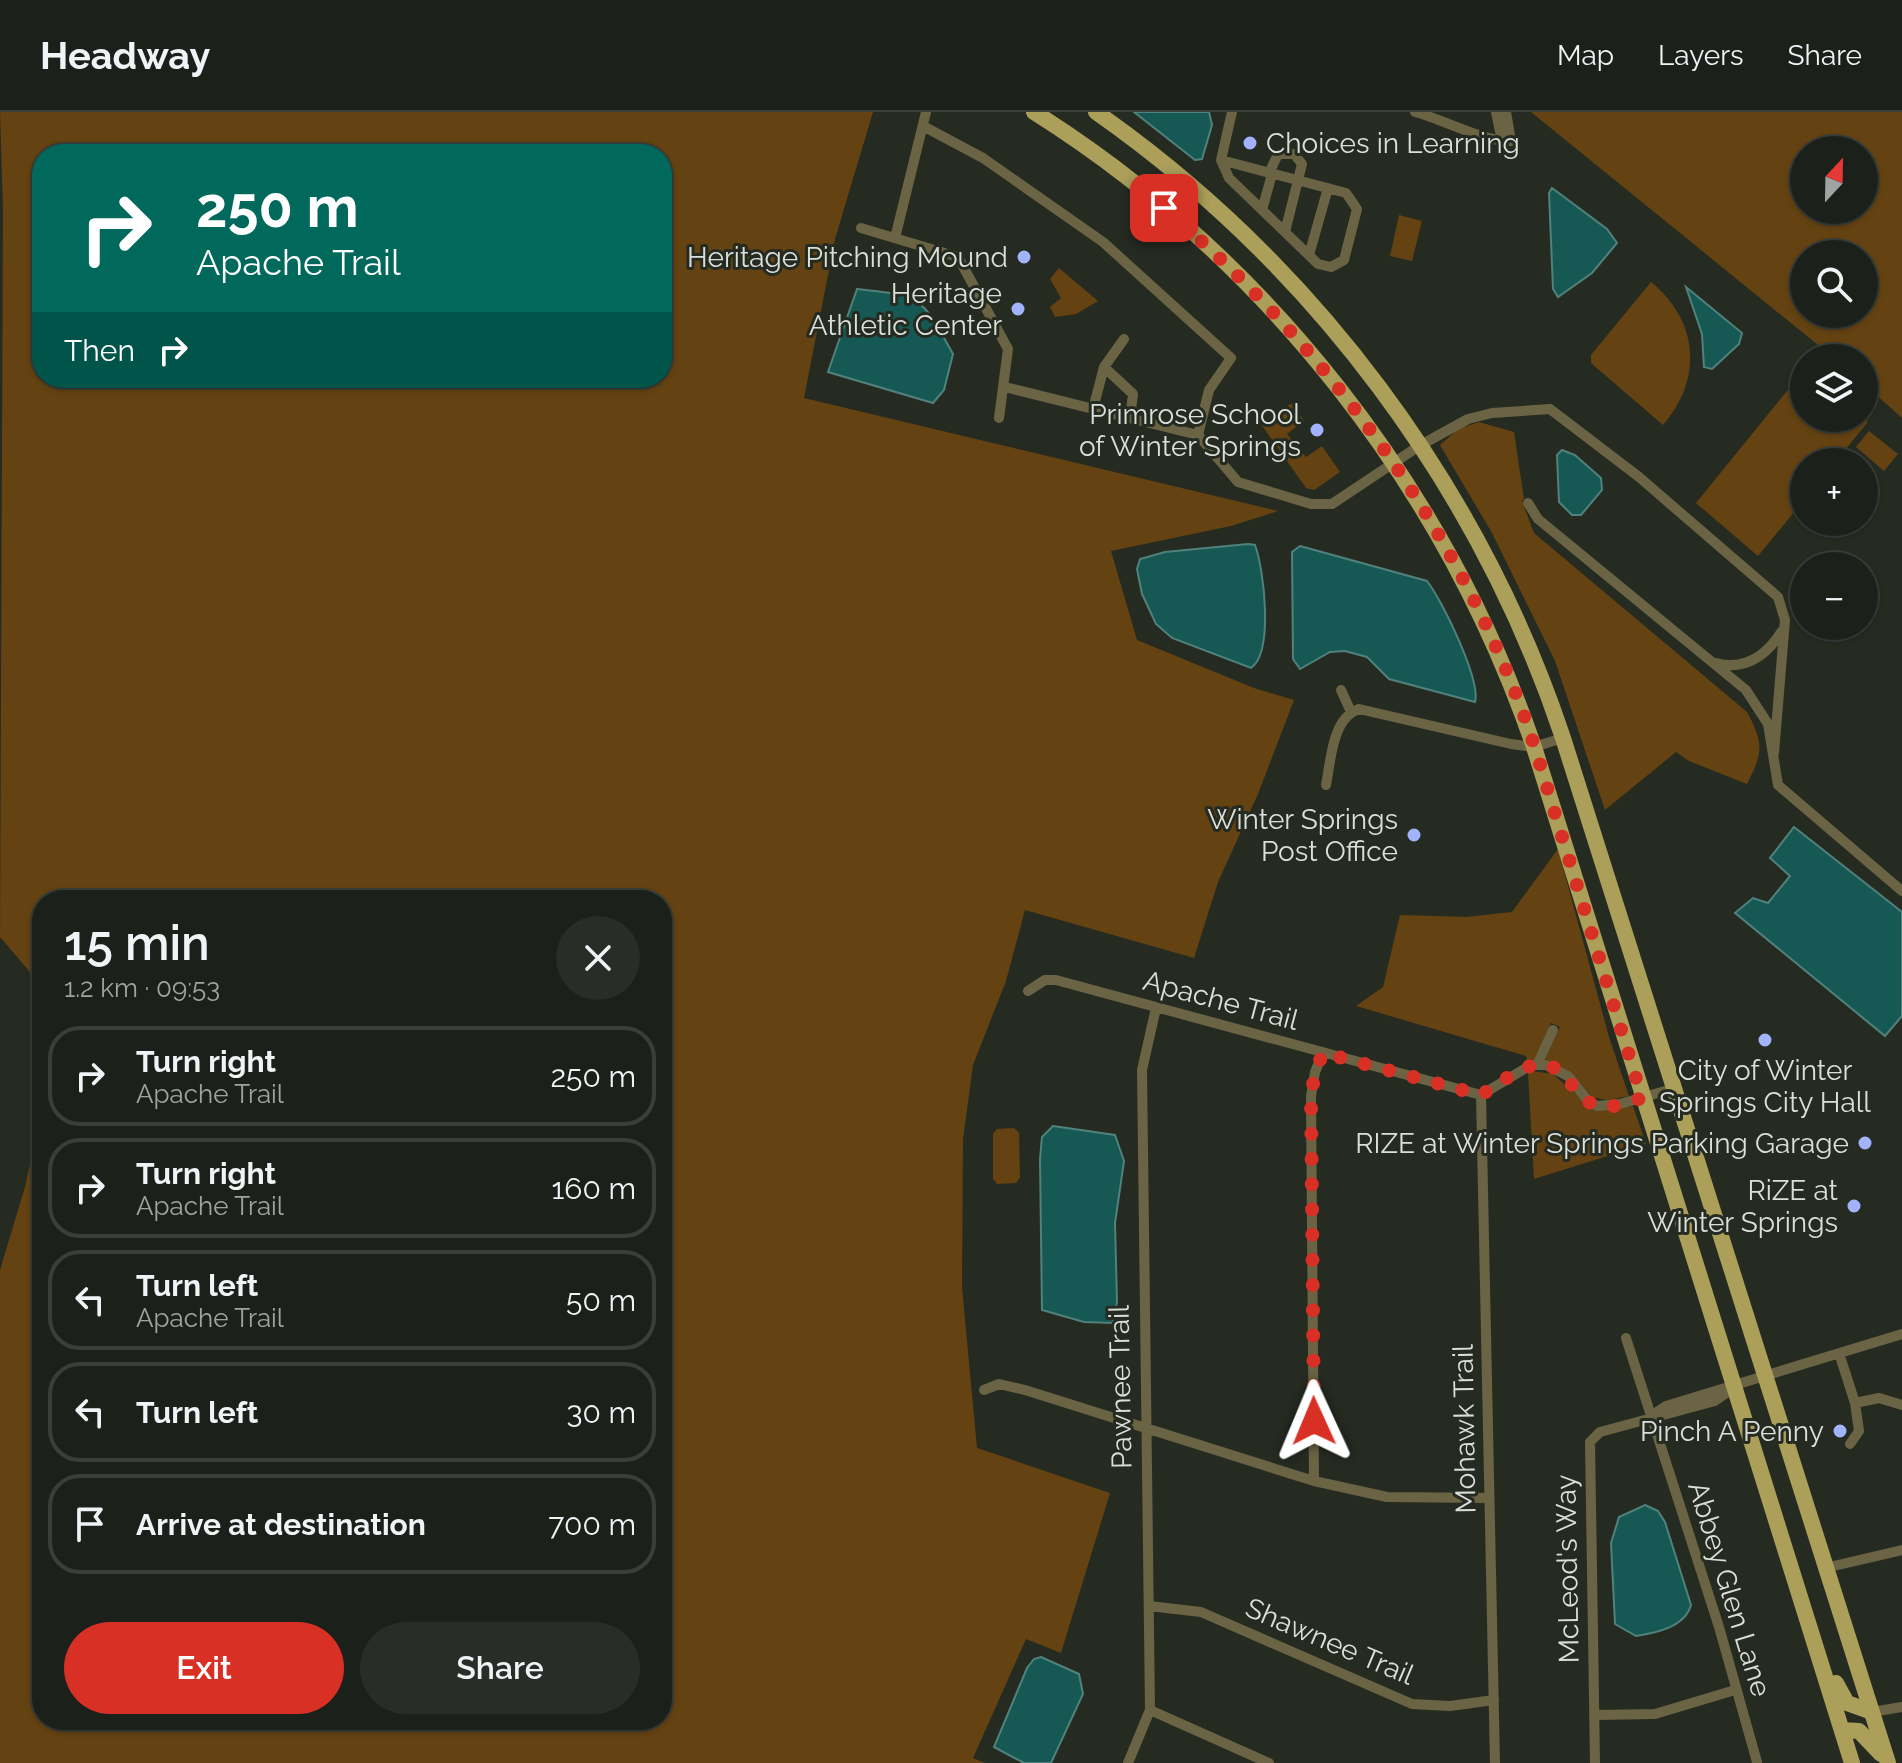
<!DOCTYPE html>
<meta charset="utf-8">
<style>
:root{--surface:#1c201a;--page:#292d27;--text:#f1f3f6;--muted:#a0a3a2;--line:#3a3e39;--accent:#d93025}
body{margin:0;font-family:Raleway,sans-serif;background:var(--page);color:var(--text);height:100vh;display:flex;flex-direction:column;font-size:30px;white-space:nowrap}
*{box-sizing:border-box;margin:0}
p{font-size:26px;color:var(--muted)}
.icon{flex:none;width:44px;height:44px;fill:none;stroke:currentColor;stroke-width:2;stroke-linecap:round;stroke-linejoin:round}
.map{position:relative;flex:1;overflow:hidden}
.side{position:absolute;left:32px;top:778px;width:640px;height:840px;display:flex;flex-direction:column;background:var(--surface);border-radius:32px;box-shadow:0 2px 6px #0004,0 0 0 2px var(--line)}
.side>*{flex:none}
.guide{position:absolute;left:32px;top:32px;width:640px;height:244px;border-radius:32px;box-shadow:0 2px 6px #0004,0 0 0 2px var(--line);background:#00695c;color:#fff;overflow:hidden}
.needle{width:52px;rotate:22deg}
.controls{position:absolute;left:1790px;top:24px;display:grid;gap:16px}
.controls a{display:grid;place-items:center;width:88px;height:88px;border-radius:50%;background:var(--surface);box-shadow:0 2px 6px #0004,0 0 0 2px var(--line);font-size:40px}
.pin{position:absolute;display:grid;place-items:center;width:68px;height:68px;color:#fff;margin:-34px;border-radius:16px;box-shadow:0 4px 12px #0006}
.me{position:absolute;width:88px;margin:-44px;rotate:359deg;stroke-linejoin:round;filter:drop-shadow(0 0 6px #0008)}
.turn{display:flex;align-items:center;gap:28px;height:168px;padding:0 32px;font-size:36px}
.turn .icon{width:104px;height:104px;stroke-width:2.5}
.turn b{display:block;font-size:56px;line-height:68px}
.then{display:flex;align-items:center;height:76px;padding:0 32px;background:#0003;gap:16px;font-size:30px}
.round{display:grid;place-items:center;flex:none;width:84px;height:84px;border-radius:42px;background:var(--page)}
.overview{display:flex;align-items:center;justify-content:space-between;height:136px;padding:0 32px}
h1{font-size:48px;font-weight:600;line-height:60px}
.action{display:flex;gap:16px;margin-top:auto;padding:16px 32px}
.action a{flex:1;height:92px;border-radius:48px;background:var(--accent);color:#fff;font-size:32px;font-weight:600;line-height:92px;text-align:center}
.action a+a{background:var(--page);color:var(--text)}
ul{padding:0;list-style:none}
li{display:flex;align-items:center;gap:24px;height:100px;margin:0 16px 12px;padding:0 16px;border:4px solid var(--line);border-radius:32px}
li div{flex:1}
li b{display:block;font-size:30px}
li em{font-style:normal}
header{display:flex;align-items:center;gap:48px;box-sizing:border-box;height:112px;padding:0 40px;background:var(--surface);border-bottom:2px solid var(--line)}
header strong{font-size:38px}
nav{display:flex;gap:44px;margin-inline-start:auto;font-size:28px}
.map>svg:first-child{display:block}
.green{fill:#644211;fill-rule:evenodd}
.water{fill:#165954;stroke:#51817c;stroke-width:2}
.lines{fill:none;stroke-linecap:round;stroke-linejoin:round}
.minor{stroke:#6a6444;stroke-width:10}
.primary{stroke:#ab9f59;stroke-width:16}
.route{stroke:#d93025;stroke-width:14;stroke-dasharray:0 25.2}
.poi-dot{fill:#a3b2fd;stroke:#262b22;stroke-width:3}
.labels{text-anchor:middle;stroke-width:6;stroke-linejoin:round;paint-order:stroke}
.poi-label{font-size:28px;fill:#dbdfd9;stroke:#262b22;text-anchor:end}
.street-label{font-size:28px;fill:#dbdfd9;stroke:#262b22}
</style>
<header>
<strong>Headway</strong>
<nav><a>Map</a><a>Layers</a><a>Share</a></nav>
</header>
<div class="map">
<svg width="1902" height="1651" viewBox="0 0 1902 1651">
<rect width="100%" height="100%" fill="#262b22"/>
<path class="green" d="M0,0h873l-38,127 -31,159 474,113 -47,15 -120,25 26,89 117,48 40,12 -36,94 -40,88 -24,76 -169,-48 -19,71 -33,84 -10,74 -1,148 15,161 133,45 -49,160 -35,-14 -53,119 12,5h-985v-493l25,-83 17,-77v610h620v-820h-620v86l-42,-49 3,-728zM42,42h620v224h-620z
M1531,0h371v306l-38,-34v-26h-30zM1804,38h60v60h-60zM1864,142v60h-60v-60z
M1399,103l23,6 -10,40 -22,-5z
M1059,156l39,33 -22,13 -21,3 -5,-10 11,-9 -11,-19z
M1651,170c48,39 52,97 12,143l-72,-62v-8z
M1804,258v48h59l5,4 -33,40h-31v38l-46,56 -62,-53z
M1292,291l12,18 -17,13 19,23 16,-11 18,26 -26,18 -8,-2 -45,-64z
M1479,310l35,10 10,67 -2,2 12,32 213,179c17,31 16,41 0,72l-58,-23 -13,-9 -71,58 -50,-149 -63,-128 -52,-88 18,-16z
M1869,319l29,23 -14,17 -28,-24z
M1558,737l51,188 20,59 -22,4 -15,-3 -21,-25 -26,-13 15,-32 -9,-4 -17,37 -7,1 -1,-5 -170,-50 27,-19 17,-72 66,2 46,-5z
M1532,959l21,3 42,37 38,-5 13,38 -112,35 -6,-106z
M1014,1016l5,5 1,45 -4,5 -19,1 -4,-5v-45l4,-5z"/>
<path class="water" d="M1134,0h75l3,13 -10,34 -7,1z
M1552,76l55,41 10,14 -25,30 -34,24 -5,-8 -4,-96z
M1686,175l56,46 -3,11 -27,25 -8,-2 -2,-33z
M857,177c66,7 64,7 96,65l-9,36 -11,13 -105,-31z
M1562,338l13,5 26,23 1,12 -21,25h-9l-13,-13 -2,-47z
M1248,432l7,1c9,24 19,107 -4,123l-79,-30 -16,-14 -14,-30 -5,-25 3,-10 25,-7z
M1300,434l127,35c15,19 54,99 48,121l-86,-23 -22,-22 -22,-6 -15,1 -30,17 -7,-10 -1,-107z
M1794,715l108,85v104l-17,20 -150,-123 18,-15 15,5 22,-27 -20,-18z
M1053,1014l62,9 9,26 -9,62 2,79 -4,21 -29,-1 -42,-12 -2,-151 2,-22z
M1645,1393l13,6 7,11 26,83c-6,22 -35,28 -55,31l-21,-12 -4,-81 8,-26z
M1041,1545l38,17 4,20 -32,69h-27l-30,-16 33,-79 7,-9z"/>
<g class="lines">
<path class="minor" d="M1415,0c30,8 68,30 96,29l-5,-29
M1496,0l6,29
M923,14l60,32 120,84 128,116 -22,32 -11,45
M1221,48l125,33 11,16 -13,51 -13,7 -13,-3 -89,-86 -8,-18 11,-48
M1269,61l9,-19h16l8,10 -17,68
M1262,98l10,-36
M861,116l97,29 50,92 -9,69
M895,126l31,-126
M1309,143l19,-67
M1104,255l29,27 -3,24
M1005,275l193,48 40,47 73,22h21l87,-58 49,-27 24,-6 58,-4 89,68 139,120 7,23 -11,133
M1093,297l11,-42 20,-28
M1528,391l10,16 208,171 22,34 10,61 124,106
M1716,551c30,8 51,-8 66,-32
M1341,578l10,22
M1326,673c5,-25 6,-67 33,-76l152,35 23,3 29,-9
M1028,879l17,-11h11l425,115 50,-30h15l22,11 21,26 8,4 23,-2 52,-15
M1537,953l16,-35
M1481,983l14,668
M1626,1226l93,289 38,135
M1839,1241l16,50 24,-5 23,7
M984,1278l15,-6 26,6 289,91 73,16 102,1
M1651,1304l15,-10 236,-72
M1850,1332l9,-13 -4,-28
M1314,1369l-3,-385 4,-24 8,-19
M1825,1456l77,-18
M1149,1494l52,6 211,92 38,2 44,-6
M1150,1598l119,53
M1872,1600l30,-5
M1594,1603l61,-1 80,-24
M1128,1651l22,-53 -8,-640 14,-62
M1595,1651l-5,-321 10,-10 115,-31 20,-14"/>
<path class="primary" d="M1034,0c233,147 411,375 500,635l318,1016
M1096,0c217,152 383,374 467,626l325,1025
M1836,1571l11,20 25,9
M1842,1618l17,1 22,23"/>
</g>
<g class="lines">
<path class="route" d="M1164,96c159,136 284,306 358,502 16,44 28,89 42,133 26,85 52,170 78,255 -13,4 -30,11 -44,8 -26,-6 -33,-51 -67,-40 -17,5 -35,20 -50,29l-158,-42 -8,19 -4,24 3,325"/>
</g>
<g class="poi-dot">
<circle cx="1250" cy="31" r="8"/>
<circle cx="1024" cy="145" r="8"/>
<circle cx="1018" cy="197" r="8"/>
<circle cx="1317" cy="318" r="8"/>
<circle cx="1414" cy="723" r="8"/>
<circle cx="1765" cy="928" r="8"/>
<circle cx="1865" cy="1031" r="8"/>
<circle cx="1854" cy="1094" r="8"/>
<circle cx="1840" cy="1319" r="8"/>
</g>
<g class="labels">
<g class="poi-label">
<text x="1266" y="41" text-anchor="start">Choices in Learning</text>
<text x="1008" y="155">Heritage Pitching Mound</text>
<text x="1002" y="191">Heritage<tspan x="1002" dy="32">Athletic Center</tspan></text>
<text x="1301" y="312">Primrose School<tspan x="1301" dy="32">of Winter Springs</tspan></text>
<text x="1398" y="717">Winter Springs<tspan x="1398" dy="32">Post Office</tspan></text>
<text x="1765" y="968" text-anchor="middle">City of Winter<tspan x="1765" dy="32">Springs City Hall</tspan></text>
<text x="1849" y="1041">RIZE at Winter Springs Parking Garage</text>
<text x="1838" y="1088">RiZE at<tspan x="1838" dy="32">Winter Springs</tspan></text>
<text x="1824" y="1329">Pinch A Penny</text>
</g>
<g class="street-label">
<text transform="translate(1221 888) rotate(15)" y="10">Apache Trail</text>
<text transform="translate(1120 1275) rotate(-91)" y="10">Pawnee Trail</text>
<text transform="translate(1464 1317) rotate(-91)" y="10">Mohawk Trail</text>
<text transform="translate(1567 1457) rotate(-91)" y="10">McLeod's Way</text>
<text transform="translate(1730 1477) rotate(73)" y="10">Abbey Glen Lane</text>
<text transform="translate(1330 1529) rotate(23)" y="10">Shawnee Trail</text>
</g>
</g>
</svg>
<div class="controls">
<a><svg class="needle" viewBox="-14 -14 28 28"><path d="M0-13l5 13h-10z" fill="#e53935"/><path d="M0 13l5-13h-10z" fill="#a0a3a2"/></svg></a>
<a><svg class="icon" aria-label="search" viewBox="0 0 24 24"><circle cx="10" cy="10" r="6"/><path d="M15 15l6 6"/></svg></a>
<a><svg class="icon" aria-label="layers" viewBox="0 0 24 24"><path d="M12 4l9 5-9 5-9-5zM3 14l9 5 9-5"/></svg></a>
<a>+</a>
<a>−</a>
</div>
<div class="pin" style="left:1164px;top:96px;background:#d93025"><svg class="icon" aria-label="arrive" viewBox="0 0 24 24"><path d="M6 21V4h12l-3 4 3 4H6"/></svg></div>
<svg class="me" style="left:1314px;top:1309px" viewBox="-20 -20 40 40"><path d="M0-17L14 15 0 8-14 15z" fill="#d93025" stroke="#fff" stroke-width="4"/></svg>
<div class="guide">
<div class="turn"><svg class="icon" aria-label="right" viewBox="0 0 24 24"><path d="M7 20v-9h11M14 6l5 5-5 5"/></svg><div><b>250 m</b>Apache Trail</div></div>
<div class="then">Then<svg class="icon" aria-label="right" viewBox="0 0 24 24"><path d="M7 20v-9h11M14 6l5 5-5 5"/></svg></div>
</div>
<section class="side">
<div class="overview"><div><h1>15 min</h1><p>1.2 km · 09:53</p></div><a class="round"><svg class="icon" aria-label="close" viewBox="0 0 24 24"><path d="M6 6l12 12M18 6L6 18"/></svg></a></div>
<ul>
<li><svg class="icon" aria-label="right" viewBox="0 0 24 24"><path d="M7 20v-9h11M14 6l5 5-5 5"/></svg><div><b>Turn right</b><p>Apache Trail</p></div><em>250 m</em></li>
<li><svg class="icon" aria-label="right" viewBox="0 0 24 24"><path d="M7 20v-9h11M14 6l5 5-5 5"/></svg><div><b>Turn right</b><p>Apache Trail</p></div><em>160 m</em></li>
<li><svg class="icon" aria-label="left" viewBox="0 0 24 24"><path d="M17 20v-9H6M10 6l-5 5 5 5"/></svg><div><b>Turn left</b><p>Apache Trail</p></div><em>50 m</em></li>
<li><svg class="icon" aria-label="left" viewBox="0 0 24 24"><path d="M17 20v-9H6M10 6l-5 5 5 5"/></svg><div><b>Turn left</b></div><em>30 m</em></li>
<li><svg class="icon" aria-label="arrive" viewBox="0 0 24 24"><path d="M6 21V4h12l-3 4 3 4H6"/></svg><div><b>Arrive at destination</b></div><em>700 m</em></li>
</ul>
<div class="action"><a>Exit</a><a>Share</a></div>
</section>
</div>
